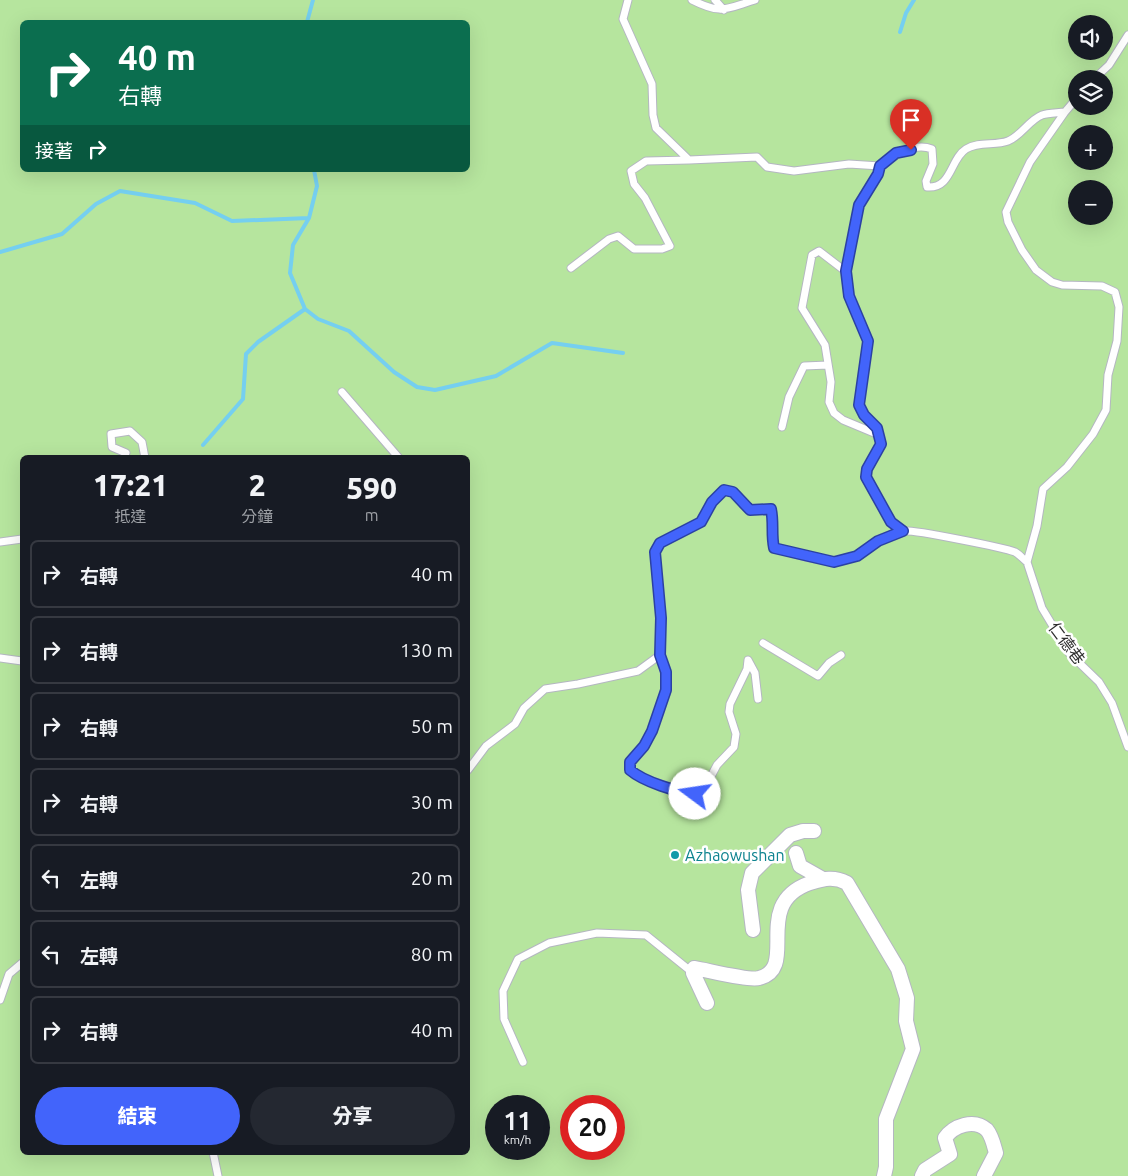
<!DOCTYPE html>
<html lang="zh-TW">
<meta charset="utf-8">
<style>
:root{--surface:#171b24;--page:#242831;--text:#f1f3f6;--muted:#9ea1a6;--line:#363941;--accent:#4264fb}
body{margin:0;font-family:Ubuntu,"Noto Sans TC",sans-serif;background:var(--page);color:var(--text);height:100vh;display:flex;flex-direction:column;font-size:19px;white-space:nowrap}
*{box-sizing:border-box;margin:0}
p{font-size:16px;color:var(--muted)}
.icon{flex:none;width:28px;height:28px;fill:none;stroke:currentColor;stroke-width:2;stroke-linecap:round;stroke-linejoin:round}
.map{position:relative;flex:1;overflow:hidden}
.details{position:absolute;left:20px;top:455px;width:450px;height:700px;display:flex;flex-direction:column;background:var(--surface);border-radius:8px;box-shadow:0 5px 20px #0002}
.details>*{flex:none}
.hud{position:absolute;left:20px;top:20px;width:450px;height:152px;border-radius:8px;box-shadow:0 5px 20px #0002;background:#0b6e4f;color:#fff;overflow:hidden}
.controls{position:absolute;left:1068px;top:15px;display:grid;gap:10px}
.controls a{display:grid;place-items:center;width:45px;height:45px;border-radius:50%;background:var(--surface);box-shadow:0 5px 20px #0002;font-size:25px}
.speed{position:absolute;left:485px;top:1095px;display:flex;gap:10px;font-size:25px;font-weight:700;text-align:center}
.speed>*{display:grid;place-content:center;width:65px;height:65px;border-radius:50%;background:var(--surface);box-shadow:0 5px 20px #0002;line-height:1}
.speed small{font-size:12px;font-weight:400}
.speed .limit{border:8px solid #d22;background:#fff;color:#111}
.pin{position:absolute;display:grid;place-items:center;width:42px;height:42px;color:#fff;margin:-51px -21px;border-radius:50% 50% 50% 0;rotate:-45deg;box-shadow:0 0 5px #0007}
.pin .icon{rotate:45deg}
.me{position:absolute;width:55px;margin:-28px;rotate:284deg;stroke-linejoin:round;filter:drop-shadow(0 0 4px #0008)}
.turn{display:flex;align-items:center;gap:18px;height:105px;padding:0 15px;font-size:22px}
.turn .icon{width:65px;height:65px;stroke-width:2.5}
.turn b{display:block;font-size:35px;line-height:42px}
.then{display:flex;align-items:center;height:48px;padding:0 15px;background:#0003;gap:10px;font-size:19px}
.eta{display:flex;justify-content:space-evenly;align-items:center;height:85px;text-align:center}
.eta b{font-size:30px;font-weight:800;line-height:35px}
.primary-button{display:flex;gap:10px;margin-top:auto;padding:10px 15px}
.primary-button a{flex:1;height:58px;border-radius:30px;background:var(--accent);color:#fff;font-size:20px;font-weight:800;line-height:58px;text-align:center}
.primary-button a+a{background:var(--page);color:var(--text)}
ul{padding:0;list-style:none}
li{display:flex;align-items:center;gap:15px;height:68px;margin:0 10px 8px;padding:0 5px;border:2px solid var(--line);border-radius:8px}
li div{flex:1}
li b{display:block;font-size:19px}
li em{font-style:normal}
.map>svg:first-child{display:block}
.green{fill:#b6e59e;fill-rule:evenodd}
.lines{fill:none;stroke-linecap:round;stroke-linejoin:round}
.stream{stroke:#75cff0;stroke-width:4}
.lane-casing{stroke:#b4b7c1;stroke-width:9}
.street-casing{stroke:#b4b7c1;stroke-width:16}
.lane{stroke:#fff;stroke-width:7}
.street{stroke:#fff;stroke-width:14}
.route-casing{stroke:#2b41a3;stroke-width:12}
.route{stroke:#4264fb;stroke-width:9}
.culture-dot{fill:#0f9aa8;stroke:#fff;stroke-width:2}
.labels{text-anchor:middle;stroke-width:5;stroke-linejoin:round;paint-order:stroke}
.street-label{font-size:16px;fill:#2e2e2e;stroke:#fff}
.culture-label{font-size:16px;fill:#0d838f;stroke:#fff;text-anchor:start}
</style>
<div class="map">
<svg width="1128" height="1176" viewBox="0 0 1128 1176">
<rect width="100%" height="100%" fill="#efe9e1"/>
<path class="green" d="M0,0h1128v1176h-1128zM22,22h446v148h-446zM1076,24h28v27h-28zM1076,79h28v27h-28zM1076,134h28v27h-28zM1076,189h28v27h-28zM22,458h446v694h-446zM496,1106h43v43h-43zM571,1106h43v43h-43z"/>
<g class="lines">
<path class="stream" d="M307,22l6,-22
M900,32l6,-19 8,-13
M314,170l3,16 -8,32 -16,27 -3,28 15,36 13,10 31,12 45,41 23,15 18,3 61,-14 56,-33 71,10
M0,252l62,-18 34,-30 24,-13 75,12 37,18 77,-3
M203,445l40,-46 3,-45 12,-12 47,-33"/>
<defs>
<path id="lane" d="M628,0l-5,19 29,65 1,31 3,13 33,32 68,-3 10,10 27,4 55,-7 31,2
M692,0c30,15 33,9 63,0
M715,0l9,10
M1094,79l15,-14 19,-30
M571,268l38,-29 9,-3 16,13h28l8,-3 -25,-48 -11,-14 -3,-13 15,-10 43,-1
M845,271l-26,-20 -7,4 -10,53 23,37 6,37 -2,20 5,11 9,7 36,15
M342,392l57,66
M782,427l7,-30 15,-31 24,-1
M126,453l-14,-6 -1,-13 19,-3 12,11 3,16
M903,531l-12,-9 -25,-45 1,-8 14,-25 -4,-15 -13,-14 -5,-10 9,-64 -19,-45 -4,-25 14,-66 19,-31 2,-8c13,-11 34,-24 52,-17l1,15 -7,17 1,6c25,2 23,-28 39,-38 13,-8 29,-3 42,-8 13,-5 21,-21 34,-26 6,-2 16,-2 23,-3l11,-13
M0,542l22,-3
M1027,562l10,-36 6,-37 24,-22 26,-33 13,-24 2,-35 9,-34 2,-34 -4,-15 -13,-6 -40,-1 -10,-3 -16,-12 -14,-20 -14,-28 -2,-10 24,-50 35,-50
M1027,562l15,46 27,45 30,29 13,21 16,44
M763,643l55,33 11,-13 12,-8
M660,655c14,39 -4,78 -30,108l1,7 5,5 46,17 13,2 13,-12 9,-17 17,-18 2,-13 -7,-22 1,-8 17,-35 1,-9 7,13 3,26
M0,658l22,3
M468,770l18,-24 29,-22 9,-16 21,-19 33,-5 60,-13 22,-16 1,-37 -6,-66 5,-9 41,-21 11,-20 11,-12 10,2 17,18 21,-1c3,14 0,25 3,39 19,5 40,13 59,13 27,1 44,-26 69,-30 10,-2 103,17 113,21 4,2 8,7 12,10
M0,1000l9,-26 13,-11
M523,1062l-19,-43 -1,-28 15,-32 31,-16 48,-10 49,2 47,38
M213,1152l5,24"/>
<path id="street" d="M796,853l4,13 23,13
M753,930l-5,-40 4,-17 38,-38 13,-4h11
M707,1003l-14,-30 1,-5c13,2 56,13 65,10 41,-10 -9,-74 51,-95 14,-4 23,-7 37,0l51,86 9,29 -1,23 7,28 -27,70v48l-2,9
M922,1176l3,-6 25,-16 -5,-16c8,-12 29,-20 42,-8 5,6 7,16 9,23l-12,23"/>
</defs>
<use href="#lane" class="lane-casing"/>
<use href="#street" class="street-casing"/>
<use href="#lane" class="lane"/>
<use href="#street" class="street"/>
</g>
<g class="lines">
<defs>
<path id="route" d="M695,794c-18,-2 -51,-12 -65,-24v-8l14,-16 8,-15 14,-41v-18l-6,-17 1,-37 -6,-66 5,-9 41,-21 11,-20 12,-12 9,2 17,18 21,-1c3,14 0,25 3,39l60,14 23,-6 21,-15 25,-10 -12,-9 -25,-45 1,-8 14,-25 -4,-16 -13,-13 -5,-10 9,-64 -19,-45 -3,-25 13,-66 19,-31 2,-8 16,-13 15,-3"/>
</defs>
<use href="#route" class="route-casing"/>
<use href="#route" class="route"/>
</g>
<circle class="culture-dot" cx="675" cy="855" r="5"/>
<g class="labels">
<g class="street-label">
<text transform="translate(1067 643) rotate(53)" y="6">仁德巷</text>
</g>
<g class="culture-label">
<text x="685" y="861">Azhaowushan</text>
</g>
</g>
</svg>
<div class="controls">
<a><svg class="icon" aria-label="sound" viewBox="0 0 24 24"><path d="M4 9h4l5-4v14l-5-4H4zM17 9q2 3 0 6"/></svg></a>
<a><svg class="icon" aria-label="layers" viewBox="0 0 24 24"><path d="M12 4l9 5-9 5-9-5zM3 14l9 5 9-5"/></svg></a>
<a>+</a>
<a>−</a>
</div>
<div class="speed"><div>11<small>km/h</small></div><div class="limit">20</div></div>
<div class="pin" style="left:911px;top:150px;background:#d93025"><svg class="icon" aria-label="arrive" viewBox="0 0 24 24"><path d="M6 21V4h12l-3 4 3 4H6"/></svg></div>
<svg class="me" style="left:695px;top:794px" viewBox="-20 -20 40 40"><circle r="19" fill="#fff"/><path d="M0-13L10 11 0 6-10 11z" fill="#4264fb"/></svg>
<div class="hud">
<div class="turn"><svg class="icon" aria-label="right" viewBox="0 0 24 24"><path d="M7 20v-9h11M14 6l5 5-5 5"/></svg><div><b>40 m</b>右轉</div></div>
<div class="then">接著<svg class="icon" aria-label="right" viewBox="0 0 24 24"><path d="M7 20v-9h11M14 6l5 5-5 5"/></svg></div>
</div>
<section class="details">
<div class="eta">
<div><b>17:21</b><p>抵達</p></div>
<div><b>2</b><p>分鐘</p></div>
<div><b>590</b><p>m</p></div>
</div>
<ul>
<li><svg class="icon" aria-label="right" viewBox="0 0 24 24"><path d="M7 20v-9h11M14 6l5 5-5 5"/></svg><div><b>右轉</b></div><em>40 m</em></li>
<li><svg class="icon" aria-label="right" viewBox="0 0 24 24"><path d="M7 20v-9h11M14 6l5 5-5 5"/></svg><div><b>右轉</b></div><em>130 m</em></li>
<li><svg class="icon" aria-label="right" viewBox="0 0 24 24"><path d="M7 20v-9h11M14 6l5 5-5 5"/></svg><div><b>右轉</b></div><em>50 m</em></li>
<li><svg class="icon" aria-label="right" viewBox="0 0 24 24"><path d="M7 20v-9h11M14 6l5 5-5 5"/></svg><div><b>右轉</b></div><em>30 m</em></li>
<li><svg class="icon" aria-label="left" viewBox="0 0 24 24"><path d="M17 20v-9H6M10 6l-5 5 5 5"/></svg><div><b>左轉</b></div><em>20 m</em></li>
<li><svg class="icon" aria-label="left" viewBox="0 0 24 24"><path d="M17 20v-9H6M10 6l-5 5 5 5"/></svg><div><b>左轉</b></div><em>80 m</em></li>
<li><svg class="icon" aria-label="right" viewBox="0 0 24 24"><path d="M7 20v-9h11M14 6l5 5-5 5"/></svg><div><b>右轉</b></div><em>40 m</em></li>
</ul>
<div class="primary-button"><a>結束</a><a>分享</a></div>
</section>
</div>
